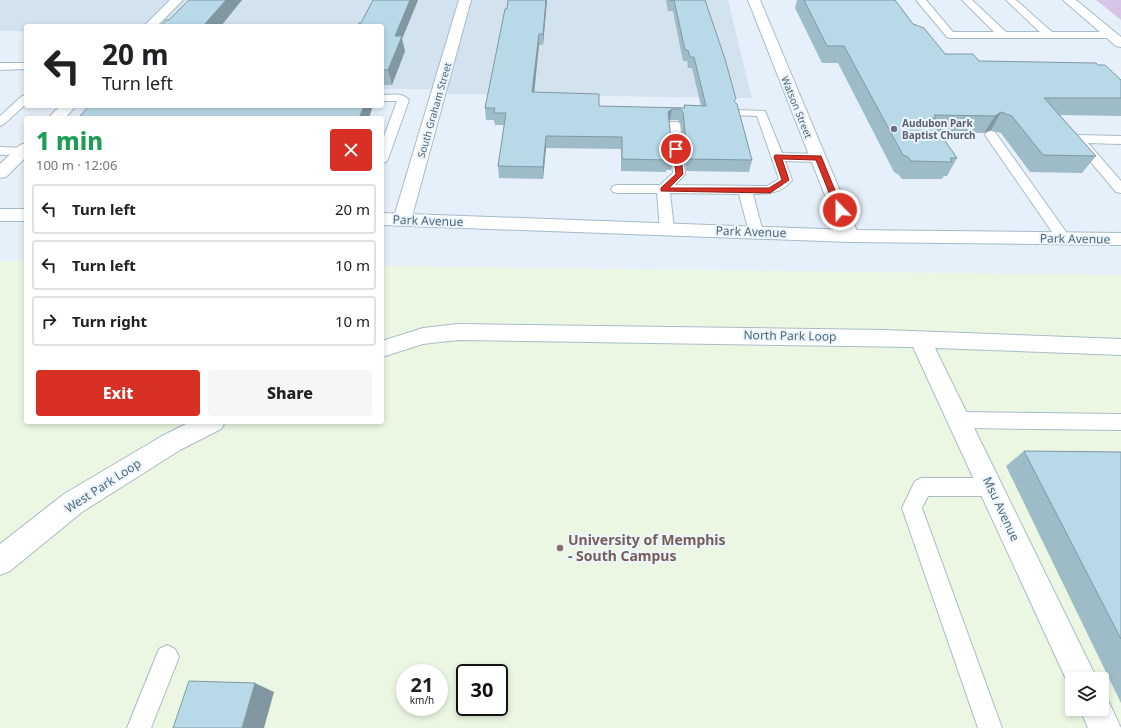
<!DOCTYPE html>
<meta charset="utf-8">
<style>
:root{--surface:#fff;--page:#f6f6f6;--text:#202124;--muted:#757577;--line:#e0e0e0;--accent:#d93025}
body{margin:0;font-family:"Noto Sans",sans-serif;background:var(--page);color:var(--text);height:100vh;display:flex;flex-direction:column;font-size:15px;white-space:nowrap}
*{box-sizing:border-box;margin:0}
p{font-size:13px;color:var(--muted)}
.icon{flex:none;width:22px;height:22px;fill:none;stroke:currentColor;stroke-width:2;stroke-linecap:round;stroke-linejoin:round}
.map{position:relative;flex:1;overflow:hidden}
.sheet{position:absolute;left:24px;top:116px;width:360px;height:308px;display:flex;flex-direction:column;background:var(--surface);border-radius:4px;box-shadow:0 2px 6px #0003}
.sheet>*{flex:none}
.guide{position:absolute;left:24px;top:24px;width:360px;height:84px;border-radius:4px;box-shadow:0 2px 6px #0003;background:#fff;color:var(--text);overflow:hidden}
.buttons{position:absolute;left:1065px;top:672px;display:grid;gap:8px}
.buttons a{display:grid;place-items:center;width:44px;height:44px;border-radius:4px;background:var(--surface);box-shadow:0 2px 6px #0003;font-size:20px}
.speed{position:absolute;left:396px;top:664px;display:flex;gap:8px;font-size:20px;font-weight:700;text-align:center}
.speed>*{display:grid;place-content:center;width:52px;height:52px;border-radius:50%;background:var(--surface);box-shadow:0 2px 6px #0003;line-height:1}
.speed small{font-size:10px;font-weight:400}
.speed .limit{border:2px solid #111;border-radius:6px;background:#fff;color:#111}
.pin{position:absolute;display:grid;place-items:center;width:34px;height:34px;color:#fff;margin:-17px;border:2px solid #fff;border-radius:50%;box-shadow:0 1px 4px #0007}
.me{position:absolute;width:44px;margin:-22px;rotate:338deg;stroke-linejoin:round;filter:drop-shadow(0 0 3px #0008)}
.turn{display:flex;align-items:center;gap:14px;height:84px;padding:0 12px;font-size:18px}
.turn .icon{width:52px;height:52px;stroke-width:2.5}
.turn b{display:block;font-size:28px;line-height:34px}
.round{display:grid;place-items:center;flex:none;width:42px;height:42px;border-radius:4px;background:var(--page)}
.overview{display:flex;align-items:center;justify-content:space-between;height:68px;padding:0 12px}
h1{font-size:24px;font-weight:800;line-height:30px;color:#1e9e55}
.button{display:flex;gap:8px;margin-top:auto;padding:8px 12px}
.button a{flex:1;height:46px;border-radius:4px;background:var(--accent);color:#fff;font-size:16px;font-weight:800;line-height:46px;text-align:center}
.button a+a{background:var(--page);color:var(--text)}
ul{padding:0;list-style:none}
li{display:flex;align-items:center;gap:12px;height:50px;margin:0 8px 6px;padding:0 4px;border:2px solid var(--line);border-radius:4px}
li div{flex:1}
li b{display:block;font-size:15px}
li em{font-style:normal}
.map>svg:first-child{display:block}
.residential{fill:#d2e2ef}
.education{fill:#ecf7e3;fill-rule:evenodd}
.green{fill:#d7c5e8}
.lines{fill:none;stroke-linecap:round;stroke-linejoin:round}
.service-casing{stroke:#a8bcc7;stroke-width:2}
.minor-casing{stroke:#a8bcc7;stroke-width:2}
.secondary-casing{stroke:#a3bbc8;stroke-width:2}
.service{fill:#fff;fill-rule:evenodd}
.minor{fill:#fff;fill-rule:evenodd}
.secondary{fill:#fff;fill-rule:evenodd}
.wall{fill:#9ebbc8}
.shaded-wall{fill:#8198a2}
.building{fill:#b8d9e8;stroke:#8198a2}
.route{fill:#d93025;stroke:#8d1f18}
.worship-dot{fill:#6b7280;stroke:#ecf5fe;stroke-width:1.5}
.education-dot{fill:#8d6e63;stroke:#ecf5fe;stroke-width:1.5}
.labels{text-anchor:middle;stroke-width:4;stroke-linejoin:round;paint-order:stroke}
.far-street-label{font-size:10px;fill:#4c6973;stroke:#ecf5fe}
.far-worship-label{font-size:10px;font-weight:bold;fill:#5b616d;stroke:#ecf5fe;text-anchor:start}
.street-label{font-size:12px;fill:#4c6973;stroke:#ecf5fe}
.near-education-label{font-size:14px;font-weight:bold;fill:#785e54;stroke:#ecf5fe;text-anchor:start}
</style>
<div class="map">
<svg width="1121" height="728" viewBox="0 0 1121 728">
<rect width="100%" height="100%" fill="#e6f0fb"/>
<path class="residential" d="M0,0h728l24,98 -304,-4v-5h-66v-63h-356v5h-26z"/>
<path class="education" d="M0,261h26v161h356v-156l739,9v453h-1121zM405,673h34v34h-34zM465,673h34v34h-34zM1072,679h30v30h-30z"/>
<path class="green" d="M1096,0h25v20z"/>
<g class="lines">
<defs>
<path id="service" d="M916,0h10l27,32h41l-32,-32h10l34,32h34l-34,-32h10l36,32h59l5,3 -5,3h-161l-3,-1z
M0,63h26v6l-26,1z
M26,95v9l-22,20 -4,2v-10l22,-20z
M382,95c9,0 20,-3 27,5l-21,59 -2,3 -4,1v-21l15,-41h-15z
M739,110l26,1 17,42 36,1 4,1 2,3 -2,3 -4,1 -33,-1 7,19c-9,13 -25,14 -39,14l10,38 -2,3 -5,2 -5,-2 -2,-3 -10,-38 -69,-1 4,36 -2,3 -5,2 -5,-2 -2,-3 -3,-36h-39l-5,-1 -2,-3 2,-3 5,-1h42l13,-12 -5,-49 2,-2h8l2,2 5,50 -10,11 92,1 12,-7 -22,-63 -22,-1 -2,-2 2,-2z
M991,131l4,1 74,104 2,3 -2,3 -5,2 -5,-2 -74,-107 2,-3z
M1078,135l43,1v8l-33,-1 33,38v12l-5,-1 -42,-50 -2,-3 2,-3z
M0,147l26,1v6l-26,1z
M959,412l162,2v16l-162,-2 -6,-3 -3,-5 3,-5z
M922,478h69l7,3 3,6 -3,6 -7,3h-63l-6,12 80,220h-24l-76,-220 13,-27z
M167,645l8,4 4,8 -28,71h-24l32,-79z"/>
<path id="minor" d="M170,0h13l-26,26h-13z
M459,0h12l-60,220 -3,4 -6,2 -6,-2 -3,-4z
M748,0h12l99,236 -3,4 -6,2 -6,-2 -3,-4z
M60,106h16l-11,12h-17z
M26,143v14l-20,20 -6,1v-14l20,-19z
M458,324l426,6 237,9v16l-186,-7 162,331h-25l-1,11 -158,-343 -455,-7 -35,4 -41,13v-16l41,-13z
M190,422h35l-4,7 -41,21 -98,62 -72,59 -10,4v-31l64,-50 98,-58z
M1102,696l5,2 14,30h-33l-8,-19h22z"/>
<path id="secondary" d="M1063,0h13l45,37v10l-5,-1z
M0,209h26v12h-26z
M382,213l468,17 271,3v12l-271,-3 -468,-17z"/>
</defs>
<use href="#service" class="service-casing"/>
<use href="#minor" class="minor-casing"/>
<use href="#secondary" class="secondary-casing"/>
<use href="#service" class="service"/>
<use href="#minor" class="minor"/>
<use href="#secondary" class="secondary"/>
</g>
<path class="wall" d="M373,0h45l-16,39 3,12 -13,34h-10v-59l-21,-3z
M547,0l-4,45h-4l-5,47 65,14 85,2v-3l17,1 -9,-38h-4l-1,-7h-4l-10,-50h-5l-2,-11h39l47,160 -3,12 -63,-1 -5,-47 -3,-4h-8l-1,1 4,37 -2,12h-5v2l-45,-1v-22l-75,-1 -3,31 -44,-1 -1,-12 6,-41h-9l-1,-5h-8l-1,-12 22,-99z
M797,0h98l18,24 32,30 34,7 142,37v18l-61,-1 36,41 -14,17 -52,-1 -29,-39 -10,-3 -7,3 -45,-1 18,26 -10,18h-3l-2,3h-40l-3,-4 -5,-3 -56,-109h-16l-27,-55z
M1024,451l97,1v251l-115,-237z"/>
<path class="shaded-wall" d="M226,0h16l-21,26h-18z
M410,0h8l-16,39 3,12 -13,34 -4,-15 7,-34z
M546,0h1l-4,45v-11z
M539,34v11l-6,59 -1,-12z
M364,106h9l-4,12h-10z
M672,109l-2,11 -3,4 1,-12z
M1001,112l-10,18 -7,3 11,-17z
M546,136v12l-3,31v-12z
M255,683l19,9 -10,36h-22z"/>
<path class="building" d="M189,0h37l-23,26h-42l5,-6h3z
M373,0h37l-15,36h7l-14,34h-6v-44h-24l1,-3h2z
M508,0h38l-3,34h-4l-7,58 67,2v12l86,2 -1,-3 22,1 -12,-49h-4l-2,-7h-3l-11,-50h-5h36l20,59 11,40 -2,2 3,3 15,56 -64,-1 -5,-47 -3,-3h-8l-4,3 5,46h-6l1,2 -46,-1v-22l-76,-1 -3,31 -45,-1 8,-53h-12l1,-5h-10l20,-99h2z
M804,0h91l18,24 11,4 21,26h28l6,7 117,2 2,2h7l16,15v18h-77l52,58 -53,-1 -31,-39 -11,-4 -6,4 -61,-1 2,3h-7l28,40h-7l2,4 -41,-1 -3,-4 -5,-2 -59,-109h-17z
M89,106h275l-5,12h-281z
M1024,451l97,1v187z
M189,681l66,2 -13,45h-69z"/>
<path class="route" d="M676,147l4,2 3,25 -14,14h100l13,-8 -8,-23 1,-2 46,1 22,54 -3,2 -4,-2 -20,-50 -34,-1 7,21 -19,13 -109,-2v-3l15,-14 -3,-25z"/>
<circle class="worship-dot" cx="894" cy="129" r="4"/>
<circle class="education-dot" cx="560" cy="548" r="4"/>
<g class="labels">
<g class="far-street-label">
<text transform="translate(797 107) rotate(68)" y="4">Watson Street</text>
<text transform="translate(434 110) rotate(-74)" y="4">South Graham Street</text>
</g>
<g class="far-worship-label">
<text x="902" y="127">Audubon Park<tspan x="902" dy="12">Baptist Church</tspan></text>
</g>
<g class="street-label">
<text transform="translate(428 221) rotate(2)" y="4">Park Avenue</text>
<text transform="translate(751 232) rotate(2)" y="4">Park Avenue</text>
<text transform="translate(1075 239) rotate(1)" y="4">Park Avenue</text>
<text transform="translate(790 336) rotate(1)" y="4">North Park Loop</text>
<text transform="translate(103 486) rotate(-33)" y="4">West Park Loop</text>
<text transform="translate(1001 509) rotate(65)" y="4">Msu Avenue</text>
</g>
<g class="near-education-label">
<text x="568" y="545">University of Memphis<tspan x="568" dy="16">- South Campus</tspan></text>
</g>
</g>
</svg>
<div class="buttons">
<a><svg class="icon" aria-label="layers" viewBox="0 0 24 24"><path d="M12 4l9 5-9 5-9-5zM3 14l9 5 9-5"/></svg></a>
</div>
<div class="speed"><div>21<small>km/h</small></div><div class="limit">30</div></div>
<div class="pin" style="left:676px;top:149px;background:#d93025"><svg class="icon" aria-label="arrive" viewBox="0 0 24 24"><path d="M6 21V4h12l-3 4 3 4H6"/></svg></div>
<svg class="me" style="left:840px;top:210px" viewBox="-20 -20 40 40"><circle r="17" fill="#d93025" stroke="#fff" stroke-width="3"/><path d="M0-11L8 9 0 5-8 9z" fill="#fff"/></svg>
<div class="guide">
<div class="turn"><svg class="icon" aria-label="left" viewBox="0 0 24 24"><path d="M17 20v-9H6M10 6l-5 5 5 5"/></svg><div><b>20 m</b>Turn left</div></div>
</div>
<section class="sheet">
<div class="overview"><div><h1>1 min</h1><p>100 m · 12:06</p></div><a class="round" style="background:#d93025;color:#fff"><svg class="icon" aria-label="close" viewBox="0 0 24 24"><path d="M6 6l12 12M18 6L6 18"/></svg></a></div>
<ul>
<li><svg class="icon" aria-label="left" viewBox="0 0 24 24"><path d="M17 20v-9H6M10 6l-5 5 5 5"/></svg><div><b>Turn left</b></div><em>20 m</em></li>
<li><svg class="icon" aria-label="left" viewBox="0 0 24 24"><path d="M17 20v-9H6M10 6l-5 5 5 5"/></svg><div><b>Turn left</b></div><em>10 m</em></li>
<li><svg class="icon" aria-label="right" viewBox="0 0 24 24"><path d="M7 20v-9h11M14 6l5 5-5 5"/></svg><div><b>Turn right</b></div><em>10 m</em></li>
</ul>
<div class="button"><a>Exit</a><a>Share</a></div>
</section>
</div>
